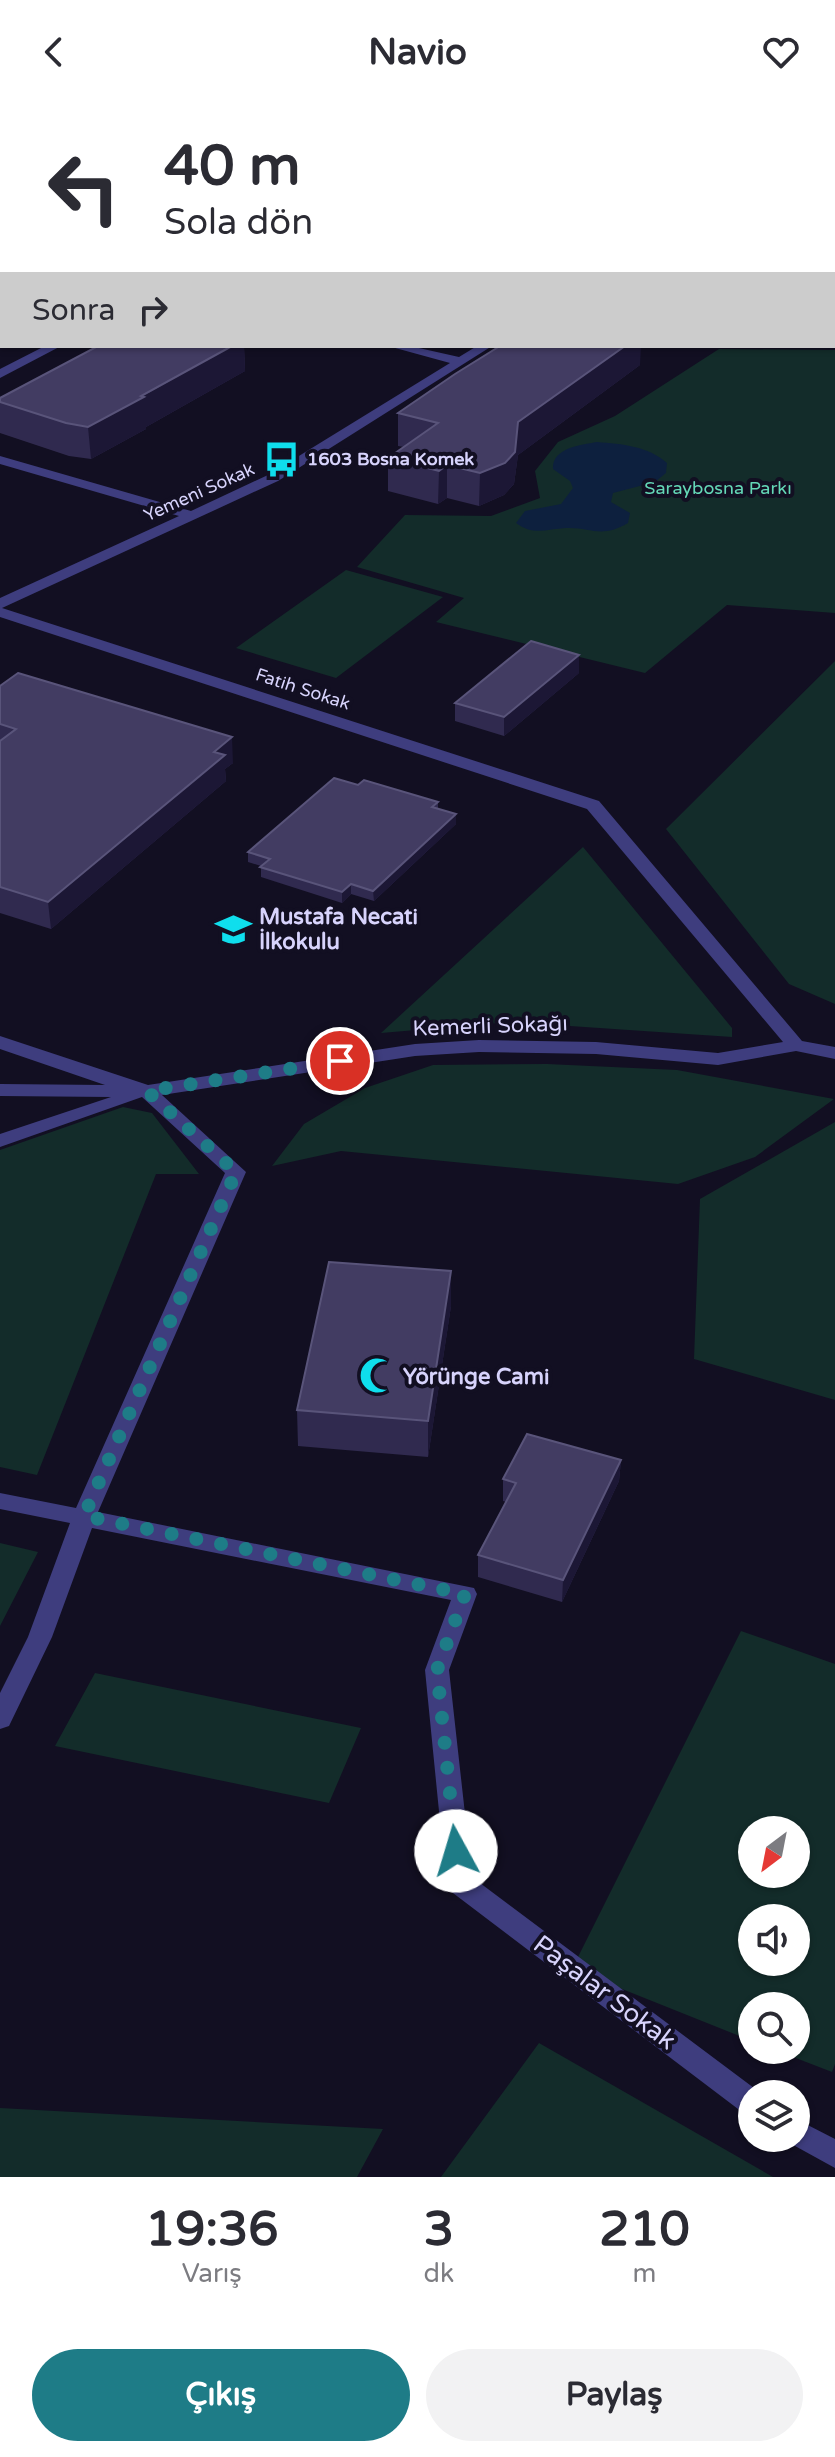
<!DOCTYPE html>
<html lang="tr">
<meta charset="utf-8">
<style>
:root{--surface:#fff;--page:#f2f2f3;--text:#2b2b33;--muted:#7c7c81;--accent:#1e7c87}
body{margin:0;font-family:"Varela Round",sans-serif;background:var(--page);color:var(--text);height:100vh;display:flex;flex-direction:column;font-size:30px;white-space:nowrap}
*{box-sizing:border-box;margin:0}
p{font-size:26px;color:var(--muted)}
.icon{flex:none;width:44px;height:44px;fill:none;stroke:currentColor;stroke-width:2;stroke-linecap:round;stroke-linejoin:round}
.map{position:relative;height:2073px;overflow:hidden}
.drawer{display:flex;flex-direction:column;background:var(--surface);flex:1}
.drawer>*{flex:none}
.banner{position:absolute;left:0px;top:0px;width:836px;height:244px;box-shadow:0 2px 6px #0004;background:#fff;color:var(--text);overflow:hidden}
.needle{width:52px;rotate:212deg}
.controls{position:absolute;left:738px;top:1712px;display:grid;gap:16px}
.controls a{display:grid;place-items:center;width:72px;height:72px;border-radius:50%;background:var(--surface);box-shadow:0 2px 6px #0004;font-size:40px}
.pin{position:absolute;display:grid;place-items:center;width:68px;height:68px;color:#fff;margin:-34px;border:4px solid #fff;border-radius:50%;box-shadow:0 2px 8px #0007}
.me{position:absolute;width:88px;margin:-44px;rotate:354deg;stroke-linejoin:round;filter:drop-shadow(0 0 6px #0008)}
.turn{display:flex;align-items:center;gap:28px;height:168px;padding:0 32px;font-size:36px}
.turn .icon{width:104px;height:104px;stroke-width:2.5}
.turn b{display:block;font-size:56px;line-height:68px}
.then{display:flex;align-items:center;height:76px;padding:0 32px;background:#0003;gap:16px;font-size:30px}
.eta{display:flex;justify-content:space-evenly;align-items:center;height:136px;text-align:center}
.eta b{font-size:48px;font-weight:800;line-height:56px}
.button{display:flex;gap:16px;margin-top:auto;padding:16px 32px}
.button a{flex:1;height:92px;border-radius:48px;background:var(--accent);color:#fff;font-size:32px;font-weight:800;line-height:92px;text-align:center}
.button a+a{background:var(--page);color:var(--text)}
header{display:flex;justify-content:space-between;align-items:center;height:104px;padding:0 32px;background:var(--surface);font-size:36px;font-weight:800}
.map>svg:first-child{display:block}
.green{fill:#132c2a;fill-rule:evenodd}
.water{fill:#0d203e}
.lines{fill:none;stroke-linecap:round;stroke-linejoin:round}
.minor{fill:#3e3d7e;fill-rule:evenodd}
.wall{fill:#302a4f}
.shaded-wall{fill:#1c1735}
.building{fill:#423c62;stroke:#59547a;stroke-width:2}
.route{stroke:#1e7c87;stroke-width:14;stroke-dasharray:0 25.2}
.labels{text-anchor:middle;stroke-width:8;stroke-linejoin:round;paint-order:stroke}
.far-poi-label{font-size:18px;font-weight:bold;fill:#d7d3fc;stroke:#120f22;text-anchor:start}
.far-park-label{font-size:18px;fill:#64d8b7;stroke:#120f22}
.far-street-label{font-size:18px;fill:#d7d3fc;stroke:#120f22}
.poi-label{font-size:22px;font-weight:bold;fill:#d7d3fc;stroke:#120f22;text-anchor:start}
.street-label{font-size:22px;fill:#d7d3fc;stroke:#120f22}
.near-street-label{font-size:26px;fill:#d7d3fc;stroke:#120f22}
</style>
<header><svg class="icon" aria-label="back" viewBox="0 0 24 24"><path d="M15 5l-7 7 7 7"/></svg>Navio<svg class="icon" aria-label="heart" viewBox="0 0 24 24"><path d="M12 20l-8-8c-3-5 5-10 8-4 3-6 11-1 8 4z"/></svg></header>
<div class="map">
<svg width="835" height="2073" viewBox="0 0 835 2073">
<rect width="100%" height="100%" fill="#120f22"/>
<path class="green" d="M370,0h465v19l-1,-17z
M719,245l116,1v263l-108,-8 -82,68 -209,-51 28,-24 -107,-31 48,-52 86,1 49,-18 -5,-27 23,-29 57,-26z
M346,466l97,27 -107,81 -100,-30z
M835,557v343l-46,-20 -123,-155z
M583,743l149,181v9l-221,-15 -130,11z
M547,960l130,6 157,29 -79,58 -77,27 -337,-33 -69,15 32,-42 61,-36 68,-23z
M123,1003l29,6 47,61h-43l-119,301 -37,-8v-317z
M835,1018v278l-141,-41 6,-160z
M0,1439l38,9 -38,74z
M741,1527l94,33v400l-3,8 -57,-22h21v-44h-44v35l-180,-72zM752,1726h44v44h-44zM752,1814h44v44h-44z
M95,1569l266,55 -32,75 -274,-57z
M539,1939l234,134h-332z
M0,2004l383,21 -26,48h-357z"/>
<path class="water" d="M597,338c25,2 51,4 70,21l-1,10 -11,9 -42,11 -2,9 19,11 -2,10c-27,16 -37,4 -62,5 -19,1 -33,8 -50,-5l9,-12 36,-7 12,-16 -3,-7 -17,-12c-1,-21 27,-24 44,-27z"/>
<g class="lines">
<path class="minor" d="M340,0h13l1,2h-13z
M834,23h1v6h-1z
M834,107h1v6h-1z
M834,234h1v8h-1z
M45,242h16l-61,32v-9z
M388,242h22l49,11 18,-11h15l-214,135 -276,127 597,193 203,240 33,6v12l-39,-8 -78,14 -122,-11 -117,-2 -64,4 -253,39 84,77 -148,340 376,76 3,6 -28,76 23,207 290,217h-10v22l-10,-4 -293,-222 -3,-8 -21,-212 26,-70 -359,-72 -40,109 -43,89 -9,3v-36l28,-56 42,-114 -70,-14v-16l76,15 149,-335 -83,-76 -142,50v-13l111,-37 -111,-1v-12l105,1 -105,-36v-13l148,49 267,-41 64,-4 117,2 122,11 65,-11 -196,-233 -587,-192v-19l179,-82 -179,-52v-8l191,55 77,-36 182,-112z
M796,2015l39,20v29l-49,-27 -2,-3h12z"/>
</g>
<path class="wall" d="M0,0l2,2v123l-2,-1z
M98,242h146l1,25 -99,56v2l-55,30 -22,-3 -69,-23v-35z
M640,261l-122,90 -4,29 -10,11 -25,11 -32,-8 -9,6 -50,-13v-33l16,-11 -6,-1v-33z
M579,569l-75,63 -49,-15v-18z
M0,582l233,77 -8,6 1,12 -175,148 -51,-16z
M358,681l80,17v7l18,15 -82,77 -23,-7 -9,9 -81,-26v-11l-13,-4v-10z
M451,1202l-23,151 -130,-11 -1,-36z
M621,1356l-2,21 -57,121 -84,-25v-22l28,-53 -3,-1v-22z"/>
<path class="shaded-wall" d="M2,187v30l-2,1v-30z
M232,242h12l1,25 -99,56v2l-55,30 -3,-32z
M625,242h16l-1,19 -122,90 -4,29 -10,11 -25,11 1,-33 38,-51z
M447,361v33l-9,6 1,-33z
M579,551v18l-75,63v-19z
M232,633l1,26 -8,6 1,12 -175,148 -3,-27z
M456,710v10l-82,77 -1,-10z
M351,780v10l-9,9v-11z
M451,1167v35l-23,151v-36z
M621,1356l-2,21 -57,121 1,-22z"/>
<path class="building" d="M0,0h323l3,2h-324v95l-2,-1v-71l2,-10h-2z
M834,132h1v38h-1z
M0,173h2v14l-2,1z
M98,242h134l-91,50 3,1 -56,30 -22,-4 -66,-21v-4z
M500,242h125l-107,76 -3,30 -10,11 -25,10 -33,-8 -8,6 -51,-13 50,-35 -40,-10 57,-39z
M531,537l48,14 -75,62 -49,-14z
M18,569l214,64 -18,15 11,3 -177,147 -48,-15v-146l16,-12 -16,-5v-38z
M334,674l24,7 6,-5 74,22 -6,5 24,7 -83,77 -22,-7 -9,8 -82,-25 10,-8 -22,-7z
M329,1158l122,9 -23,150 -131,-11z
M527,1330l94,26 -58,120 -85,-25 38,-72 -13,-4z"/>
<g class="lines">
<path class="route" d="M340,957l-193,30 89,81 -152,344 381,78 -28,76 19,181"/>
</g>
<defs>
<symbol id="bus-bare" viewBox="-9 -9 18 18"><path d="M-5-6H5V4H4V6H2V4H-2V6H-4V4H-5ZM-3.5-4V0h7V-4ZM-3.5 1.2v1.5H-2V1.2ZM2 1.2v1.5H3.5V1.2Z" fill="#0fdeed" stroke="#120f22" stroke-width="2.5" paint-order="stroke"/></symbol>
<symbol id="school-bare" viewBox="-9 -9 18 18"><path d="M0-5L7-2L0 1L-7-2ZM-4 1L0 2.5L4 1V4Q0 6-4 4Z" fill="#0fdeed" stroke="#120f22" stroke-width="2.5" paint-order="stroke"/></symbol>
<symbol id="mosque-bare" viewBox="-9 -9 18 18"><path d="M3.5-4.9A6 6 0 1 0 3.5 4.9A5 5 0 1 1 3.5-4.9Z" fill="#0fdeed" stroke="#120f22" stroke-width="2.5" paint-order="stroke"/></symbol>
</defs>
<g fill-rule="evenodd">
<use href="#bus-bare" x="256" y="330" width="51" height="51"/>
<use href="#school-bare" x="208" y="800" width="51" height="51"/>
<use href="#mosque-bare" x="352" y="1246" width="51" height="51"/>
</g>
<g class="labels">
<g class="far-poi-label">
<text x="307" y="361">1603 Bosna Komek</text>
</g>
<g class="far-park-label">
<text x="718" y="390">Saraybosna Parkı</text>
</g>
<g class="far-street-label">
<text transform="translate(199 388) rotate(-24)" y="6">Yemeni Sokak</text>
<text transform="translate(303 585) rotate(18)" y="6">Fatih Sokak</text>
</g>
<g class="poi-label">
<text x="259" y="820">Mustafa Necati<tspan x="259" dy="25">İlkokulu</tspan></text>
<text x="403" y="1280">Yörünge Cami</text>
</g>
<g class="street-label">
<text transform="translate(490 921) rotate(-2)" y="8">Kemerli Sokağı</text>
</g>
<g class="near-street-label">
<text transform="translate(605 1888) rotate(37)" y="9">Paşalar Sokak</text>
</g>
</g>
</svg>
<div class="controls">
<a><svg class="needle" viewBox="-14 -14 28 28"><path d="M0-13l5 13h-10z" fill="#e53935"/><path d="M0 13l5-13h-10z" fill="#7c7c81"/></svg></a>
<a><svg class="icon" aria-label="sound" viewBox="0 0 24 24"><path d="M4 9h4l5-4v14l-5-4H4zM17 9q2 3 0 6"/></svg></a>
<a><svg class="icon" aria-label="search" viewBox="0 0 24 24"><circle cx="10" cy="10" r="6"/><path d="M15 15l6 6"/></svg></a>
<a><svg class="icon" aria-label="layers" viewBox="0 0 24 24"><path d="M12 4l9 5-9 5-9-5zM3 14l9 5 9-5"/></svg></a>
</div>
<div class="pin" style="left:340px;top:957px;background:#d93025"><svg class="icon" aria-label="arrive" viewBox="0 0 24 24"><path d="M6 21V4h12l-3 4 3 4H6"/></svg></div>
<svg class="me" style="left:456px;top:1747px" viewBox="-20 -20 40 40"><circle r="19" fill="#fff"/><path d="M0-13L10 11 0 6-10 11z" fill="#1e7c87"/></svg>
<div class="banner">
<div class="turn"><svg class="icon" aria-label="left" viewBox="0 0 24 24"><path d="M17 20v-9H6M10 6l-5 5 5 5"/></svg><div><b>40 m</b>Sola dön</div></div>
<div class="then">Sonra<svg class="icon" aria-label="right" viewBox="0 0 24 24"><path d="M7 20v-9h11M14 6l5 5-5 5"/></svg></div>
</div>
</div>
<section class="drawer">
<div class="eta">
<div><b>19:36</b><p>Varış</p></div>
<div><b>3</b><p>dk</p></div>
<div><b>210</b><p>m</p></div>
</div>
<div class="button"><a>Çıkış</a><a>Paylaş</a></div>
</section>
